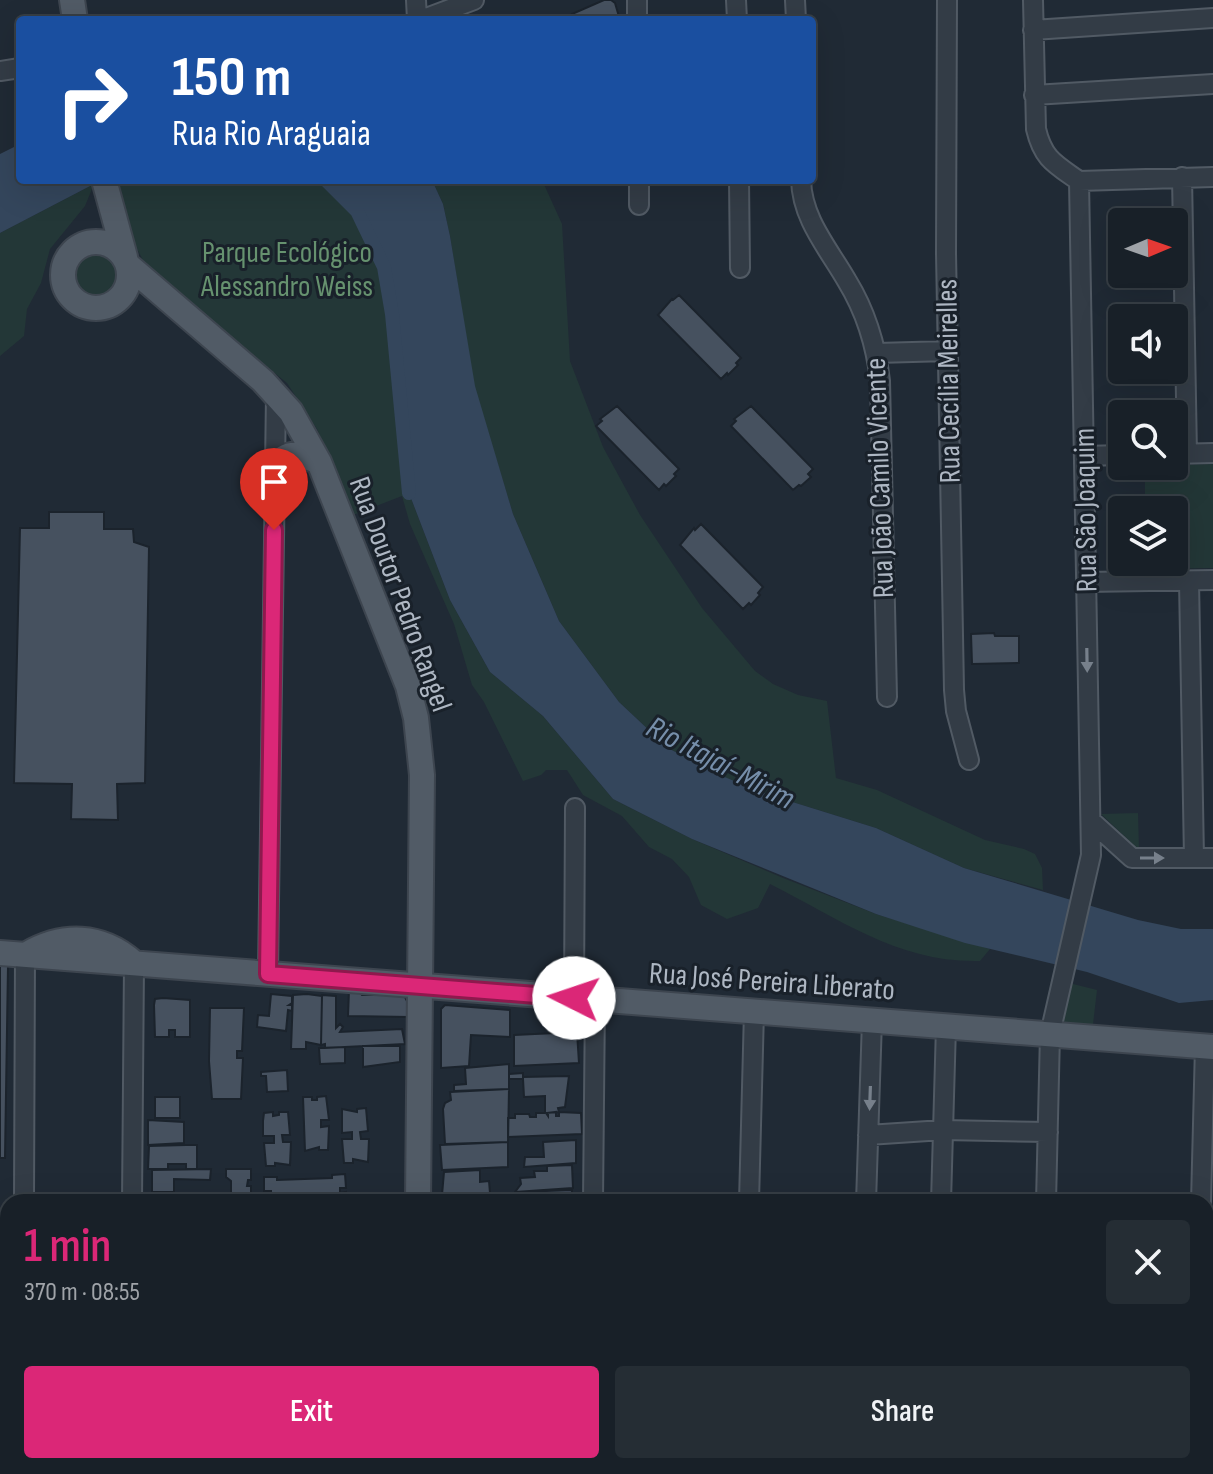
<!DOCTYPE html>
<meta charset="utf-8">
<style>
:root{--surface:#182028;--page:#252d34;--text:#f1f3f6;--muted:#9fa3a8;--line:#363e45;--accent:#db2777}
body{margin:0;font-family:"Sofia Sans Condensed",sans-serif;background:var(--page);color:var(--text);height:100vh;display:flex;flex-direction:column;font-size:30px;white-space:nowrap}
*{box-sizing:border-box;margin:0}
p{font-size:26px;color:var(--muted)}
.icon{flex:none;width:44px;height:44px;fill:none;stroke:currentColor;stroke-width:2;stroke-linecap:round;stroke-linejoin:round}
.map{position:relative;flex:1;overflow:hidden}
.details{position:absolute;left:0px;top:1194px;width:1214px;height:280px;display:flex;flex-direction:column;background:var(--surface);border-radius:24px 24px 0 0;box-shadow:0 8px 32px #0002,0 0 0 2px var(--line)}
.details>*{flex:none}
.hud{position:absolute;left:16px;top:16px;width:800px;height:168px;border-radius:8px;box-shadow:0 8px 32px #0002,0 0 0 2px var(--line);background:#1a4fa0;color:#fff;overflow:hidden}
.needle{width:52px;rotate:88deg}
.tools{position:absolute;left:1108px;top:208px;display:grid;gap:16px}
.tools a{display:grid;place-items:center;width:80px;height:80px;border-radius:8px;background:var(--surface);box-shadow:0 8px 32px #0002,0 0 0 2px var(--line);font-size:40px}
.pin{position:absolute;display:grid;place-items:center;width:68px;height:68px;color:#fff;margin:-82px -34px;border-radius:50% 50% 50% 0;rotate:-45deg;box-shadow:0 0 8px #0007}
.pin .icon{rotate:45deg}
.me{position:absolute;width:88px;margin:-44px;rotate:274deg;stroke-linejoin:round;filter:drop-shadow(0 0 6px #0008)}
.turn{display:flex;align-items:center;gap:28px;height:168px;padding:0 24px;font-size:36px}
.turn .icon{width:104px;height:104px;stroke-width:2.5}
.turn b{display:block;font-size:56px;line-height:68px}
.round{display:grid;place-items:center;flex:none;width:84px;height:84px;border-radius:8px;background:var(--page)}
.summary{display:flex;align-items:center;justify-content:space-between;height:136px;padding:0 24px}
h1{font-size:48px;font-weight:600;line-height:60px;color:var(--accent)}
.cta{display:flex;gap:16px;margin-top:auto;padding:16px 24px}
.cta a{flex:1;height:92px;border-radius:8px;background:var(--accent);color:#fff;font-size:32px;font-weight:600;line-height:92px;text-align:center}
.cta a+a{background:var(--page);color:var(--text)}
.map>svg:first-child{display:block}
.green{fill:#233737}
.water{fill:#34465c}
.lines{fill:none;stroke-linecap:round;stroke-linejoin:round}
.canal{stroke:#34465c;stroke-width:14}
.building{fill:#46515f;stroke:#1b232c;stroke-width:2}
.minor-casing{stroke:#515a64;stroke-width:22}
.major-casing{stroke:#3d454f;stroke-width:28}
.minor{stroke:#333c46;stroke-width:18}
.major{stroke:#515b66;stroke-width:24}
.oneway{fill:#77808b}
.route-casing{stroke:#8e194d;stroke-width:20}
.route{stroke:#db2777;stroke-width:14}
.labels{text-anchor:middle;stroke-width:6;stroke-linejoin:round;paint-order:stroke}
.park-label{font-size:30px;fill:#66926f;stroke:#19212a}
.street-label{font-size:30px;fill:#aeb7c3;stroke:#19212a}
.water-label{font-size:32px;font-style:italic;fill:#768eaa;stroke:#19212a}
</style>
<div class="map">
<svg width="1213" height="1474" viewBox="0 0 1213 1474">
<rect width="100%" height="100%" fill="#202a35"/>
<path class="green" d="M113,180h213l31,31 27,56 8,47 17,179 41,107 40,72 53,44 70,83 79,40 91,39 93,36 114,35 -10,12c-82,2 -140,-42 -210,-77l-12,24 -31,11 -26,-14 -12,-28 -17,-18 -23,-12 -27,-31 -39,-21 -16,-25h-21l-5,5 -18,6 -39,-79 -12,-17 -18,-61 -44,-100 -8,-28 -49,19 -36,-86 -30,-46 -138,-111 -30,-58z
M432,180h110l20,44 8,137 33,86 37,68 62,93 53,63 18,13 25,11 29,6 9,77 41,12 108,50 39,9 11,5 7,14 1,22 -79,-22 -88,-40 -116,-36 -48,-20 -44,-24 -49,-46 -60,-81 -46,-107 -39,-128 -24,-150 -7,-32z
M94,184l-9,22 -35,43 -9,34 -14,26 -3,27 -24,20v-123z
M70 276a26 26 0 1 1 52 0a26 26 0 1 1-52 0Z
M1213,464v104l-67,1v-7h28v-52h-29v-44z
M1138,813l1,37 -38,-36z
M1069,983l28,7 -5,43 -29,-3 -2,-9z"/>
<path class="water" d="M20,144v36h93l-19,4 -94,49v-79z
M326,180h106l11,24 7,32 25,150 38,128 46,107 60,81 49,46 45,24 47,20 116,36 88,40 37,11 137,41 43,9h32v71l-34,3 -92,-31 -122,-29 -89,-29 -184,-75 -79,-40 -70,-83 -53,-44 -40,-72 -41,-107 -17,-179 -8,-47 -27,-56z"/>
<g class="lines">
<path class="canal" d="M326,180l31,31 27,56 8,47 17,179"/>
</g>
<path class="building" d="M604,0h7l4,3 5,17h-45l-3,-6z
M679,295l62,63 -5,5 2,2 -10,10 -1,-2 -6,6 -63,-64 14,-16 1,1z
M617,406l62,63 -5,5 2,2 -10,10 -2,-2 -5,6 -63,-64 6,-5 -2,-2z
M751,406l62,63 -5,5 3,3 -10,9 -2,-1 -6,5 -62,-64 5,-5 -2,-2z
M49,512h55v17h29l1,13 15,5 -4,236 -28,1 1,36 -47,-1 1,-35 -58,-1 6,-255h29z
M701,524l62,63 -5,6 2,2 -9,10 -2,-2 -6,6 -63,-64 14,-17 1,2z
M994,633l1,3h24v27l-47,1 -1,-30z
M0,966h8l-3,192h-5z
M349,990h9l4,5h42l4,8 1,14 -61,-1z
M271,994l21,2v7l-3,2h3v6l-4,-1 -2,21 -29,-4 1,-12 11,1z
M307,994l15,2 -1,49 -15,-3v7h-15l2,-54z
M322,995l14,1v32l4,-4 3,3 -3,5 62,-3 3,15 -80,4v-4l-4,1z
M163,998l27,2v37h-15v-7h-6v7h-14l-1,-32 1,-6z
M445,1005l65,5v27l-39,-2 -2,31 -28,2v-59z
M210,1008h34l-2,43h-5v7h6l-2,41h-29l-3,-38z
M577,1032l2,31 -65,3v-31z
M363,1046h37v16l-37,5z
M345,1047v16l-25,1 -1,-16z
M509,1064v25l-55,2v-6l12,-1 -1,-16z
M287,1070l1,21 -21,1 -1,-16h-5v-4z
M523,1073v4l46,-1 -4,31 -7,1 1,4 -14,1v-17l-21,1 -1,-18h-14v-5z
M509,1089l-1,53 -63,2 -2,-35 2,-6 6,-3 -1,-8z
M326,1096l3,24h-8v7l8,-1 -1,24h-9v-3l-14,4 -2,-54h9v3h5v-3z
M155,1097h25v21h-25z
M366,1108l2,23 -8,1 1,7h8l-1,23 -15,-3v4h-9l-2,-24h10v-7l-10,1v-24l15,3v-3z
M273,1112v4l6,-1v-3h9l2,23h-8l1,7h8l-1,23 -15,-2v3h-9l-2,-23h10v-7h-11v-15l1,-8z
M556,1112v4h3v-4l22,1 1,21 -74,3v-19h7v-4h14l1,3h6v-4h10l2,3v-3z
M148,1120l36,2v21l-36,2z
M576,1140v23l-52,4 1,-10h19l-1,-15z
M508,1142v25l-66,3 -2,-25z
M186,1145h11v24h-11v-5h-18v5h-20l1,-23z
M572,1165l1,23 -58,4 6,-8 -1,-6 15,-1 -1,-6h13v-5z
M211,1169l-1,11 -36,-1v13h-22v-22z
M226,1169h25v11h-3l-1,6h4v8h-20v-13l-5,-4z
M480,1170v12l9,-1 1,12 -48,2 2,-23z
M345,1174l1,14h-6v5l6,-1v10h-81v-6h6v-5h-7v-14h13v3l55,-2v-3z
M572,1190v12h-52l-1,-10z
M507,1193v9h-23l-1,-8z
M183,1466h25v8h-26z
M353,1466h44v8h-43z
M507,1466h37l5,8h-47z
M552,1466h28v8h-28z"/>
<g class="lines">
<defs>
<path id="minor" d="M416,0l1,20
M637,0v20
M736,0l1,20
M795,0l1,20
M947,0l-1,253 8,437 2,21 13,49
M1033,0l3,129c7,30 19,35 43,52l12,674 -41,179 -4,168
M421,20l53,-20
M1033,30l180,-12
M0,71l20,-3
M1034,95l179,-11
M1182,177l5,277
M639,180v25
M739,180l1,88
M801,180c1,39 27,68 46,101 19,31 29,64 33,100l7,316
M1079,181l134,-4
M877,353l71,-2
M1174,454l39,-1
M1084,456l38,-1
M1189,581l5,277
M1086,582l127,-2
M1091,821l41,37h81
M268,974l8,-579
M574,998l1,-190
M868,1135l75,-5 105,2
M24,1202l1,-247
M132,1202l2,-238
M593,1202l2,-203
M749,1202l5,-191
M866,1202l6,-182
M941,1202l5,-176
M1201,1202l4,-156
M0,1289l8,-2
M0,1413l8,-2
M22,1474v-8
M128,1474v-8
M589,1474v-8
M742,1474v-8
M858,1474v-8
M934,1474v-8
M1038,1474v-8
M1195,1474v-8"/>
<path id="major" d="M72,0l3,20
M104,180l21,77
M63 275a33 33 0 1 1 66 0a33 33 0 1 1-66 0Z
M129,266l134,115 28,31 28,50 89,224 8,32 6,57 -4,427
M275,467c12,-18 26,-13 44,-5
M0,953l1213,94
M27,954c36,-21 74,-20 106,8
M416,1474v-8"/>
</defs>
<use href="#minor" class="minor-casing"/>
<use href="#major" class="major-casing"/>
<use href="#minor" class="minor"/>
<use href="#major" class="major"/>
</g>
<defs><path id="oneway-solid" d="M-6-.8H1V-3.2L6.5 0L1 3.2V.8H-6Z" transform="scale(2)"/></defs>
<g class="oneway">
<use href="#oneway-solid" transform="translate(1087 660) rotate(89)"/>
<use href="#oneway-solid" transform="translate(1152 858)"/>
<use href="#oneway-solid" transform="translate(870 1098) rotate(92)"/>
</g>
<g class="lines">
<defs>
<path id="route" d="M274,530l-6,444 306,24"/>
</defs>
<use href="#route" class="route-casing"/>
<use href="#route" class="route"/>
</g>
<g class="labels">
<g class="park-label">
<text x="287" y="262">Parque Ecológico<tspan x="287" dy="34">Alessandro Weiss</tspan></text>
</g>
<g class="street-label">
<text transform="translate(948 381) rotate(-91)" y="10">Rua Cecília Meirelles</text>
<text transform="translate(879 478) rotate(-92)" y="10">Rua João Camilo Vicente</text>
<text transform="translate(1085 510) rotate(-91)" y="10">Rua São Joaquim</text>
<text transform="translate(401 594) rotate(70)" y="10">Rua Doutor Pedro Rangel</text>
<text transform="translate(772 981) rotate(4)" y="10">Rua José Pereira Liberato</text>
</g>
<g class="water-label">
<text transform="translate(721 762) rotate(28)" y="11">Rio Itajaí-Mirim</text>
</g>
</g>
</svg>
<div class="tools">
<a><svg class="needle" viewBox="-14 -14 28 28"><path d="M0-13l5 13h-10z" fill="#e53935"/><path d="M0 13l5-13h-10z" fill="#9fa3a8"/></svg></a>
<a><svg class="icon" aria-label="sound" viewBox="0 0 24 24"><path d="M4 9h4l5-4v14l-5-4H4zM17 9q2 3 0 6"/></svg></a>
<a><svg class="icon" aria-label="search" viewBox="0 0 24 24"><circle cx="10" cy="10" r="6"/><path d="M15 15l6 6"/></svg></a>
<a><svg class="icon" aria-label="layers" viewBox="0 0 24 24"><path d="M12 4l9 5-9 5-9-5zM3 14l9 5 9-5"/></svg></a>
</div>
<div class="pin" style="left:274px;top:530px;background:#d93025"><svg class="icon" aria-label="arrive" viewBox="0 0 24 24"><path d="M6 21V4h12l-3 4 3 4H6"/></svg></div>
<svg class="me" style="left:574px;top:998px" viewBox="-20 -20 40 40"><circle r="19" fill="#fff"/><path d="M0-13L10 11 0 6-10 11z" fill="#db2777"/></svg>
<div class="hud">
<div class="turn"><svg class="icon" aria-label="right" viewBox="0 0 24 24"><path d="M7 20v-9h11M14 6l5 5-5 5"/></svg><div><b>150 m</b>Rua Rio Araguaia</div></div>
</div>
<section class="details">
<div class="summary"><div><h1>1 min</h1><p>370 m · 08:55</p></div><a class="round"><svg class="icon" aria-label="close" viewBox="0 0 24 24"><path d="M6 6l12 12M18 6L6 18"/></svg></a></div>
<div class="cta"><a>Exit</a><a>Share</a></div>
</section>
</div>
